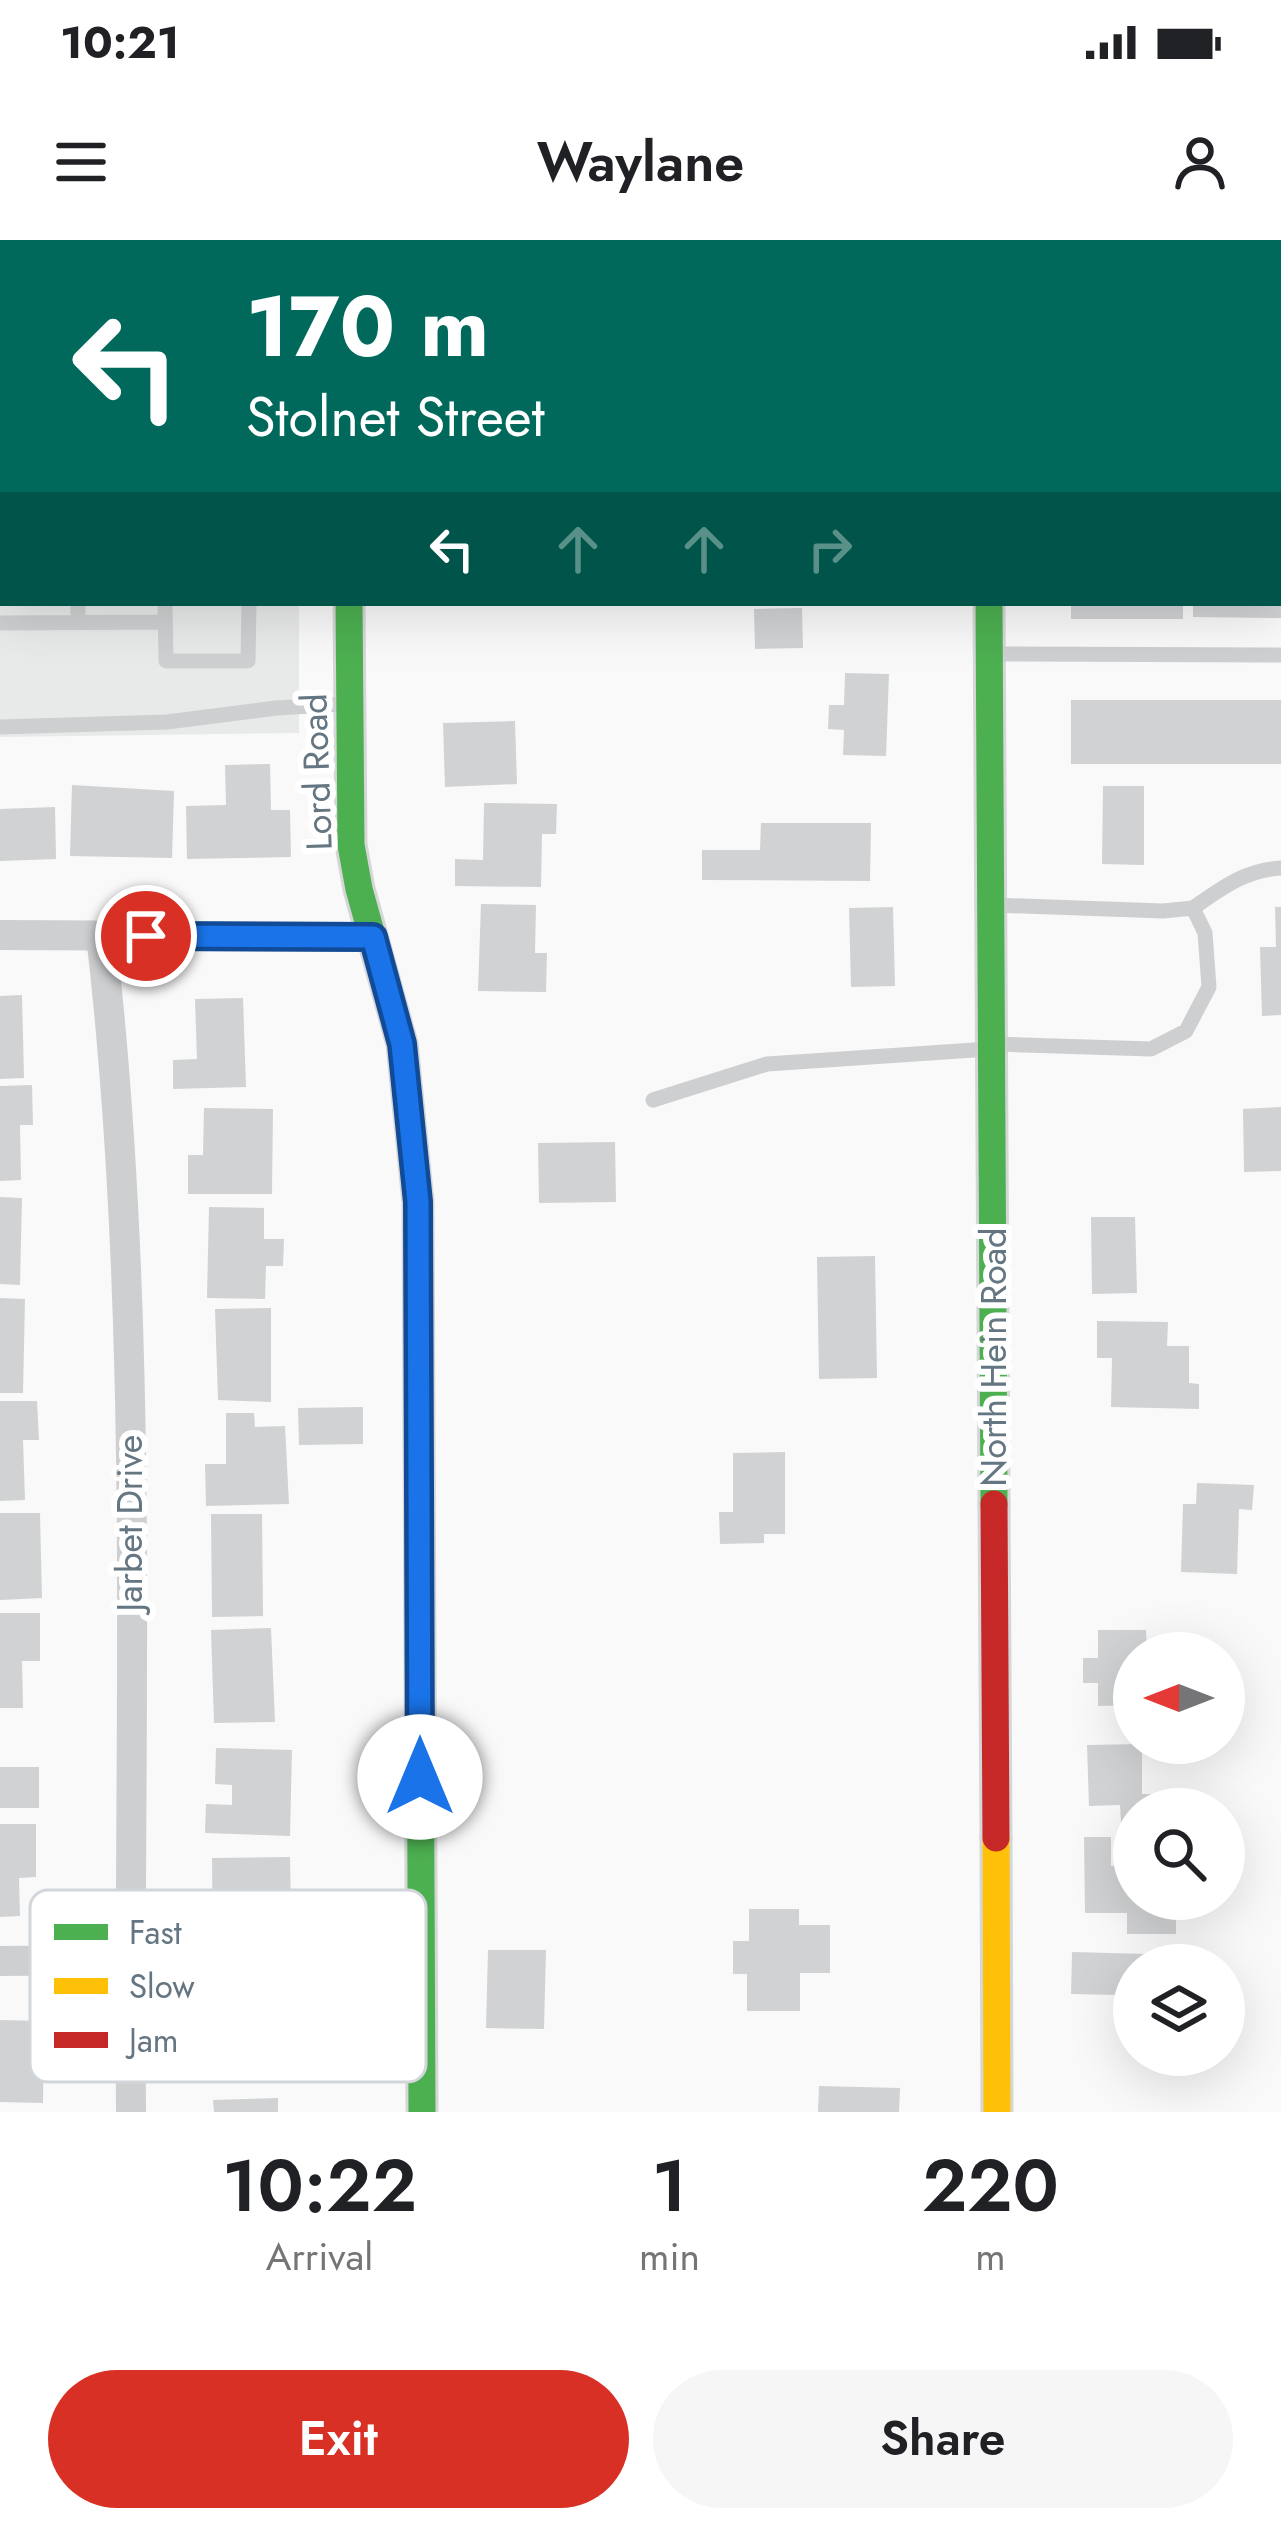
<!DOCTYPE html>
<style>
:root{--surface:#fff;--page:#f6f6f6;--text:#202124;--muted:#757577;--accent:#d93025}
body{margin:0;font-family:Jost,sans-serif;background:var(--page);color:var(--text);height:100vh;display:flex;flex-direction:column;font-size:45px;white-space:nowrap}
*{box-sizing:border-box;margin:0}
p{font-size:39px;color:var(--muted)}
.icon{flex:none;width:66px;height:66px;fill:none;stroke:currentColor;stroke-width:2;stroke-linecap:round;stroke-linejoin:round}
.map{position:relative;height:1872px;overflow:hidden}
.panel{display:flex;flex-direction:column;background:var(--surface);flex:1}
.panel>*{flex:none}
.top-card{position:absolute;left:0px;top:0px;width:1281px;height:366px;box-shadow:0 12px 48px #0002;background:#00695c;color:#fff;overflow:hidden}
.needle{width:78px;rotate:270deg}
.controls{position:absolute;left:1113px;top:1392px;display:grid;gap:24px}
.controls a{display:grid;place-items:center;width:132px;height:132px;border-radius:50%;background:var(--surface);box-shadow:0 12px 48px #0002;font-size:60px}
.pin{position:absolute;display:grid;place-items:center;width:102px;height:102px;color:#fff;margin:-51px;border:6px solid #fff;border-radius:50%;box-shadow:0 3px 12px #0007}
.me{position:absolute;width:132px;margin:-66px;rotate:0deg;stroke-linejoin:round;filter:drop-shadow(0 0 9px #0008)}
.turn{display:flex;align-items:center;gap:42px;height:252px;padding:0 48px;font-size:54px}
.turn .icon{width:156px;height:156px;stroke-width:2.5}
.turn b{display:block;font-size:84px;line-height:102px}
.lanes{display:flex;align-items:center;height:114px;padding:0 48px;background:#0003;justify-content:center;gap:60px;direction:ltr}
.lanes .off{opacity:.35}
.eta{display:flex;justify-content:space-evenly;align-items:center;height:204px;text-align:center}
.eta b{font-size:72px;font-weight:600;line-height:84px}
.action{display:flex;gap:24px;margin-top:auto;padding:24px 48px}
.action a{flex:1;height:138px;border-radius:72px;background:var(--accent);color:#fff;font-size:48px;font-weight:600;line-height:138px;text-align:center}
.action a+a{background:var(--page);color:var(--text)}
.status{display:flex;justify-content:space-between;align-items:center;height:84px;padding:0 60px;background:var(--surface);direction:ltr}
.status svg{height:33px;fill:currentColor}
header{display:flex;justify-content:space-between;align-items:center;height:156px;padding:0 48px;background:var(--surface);font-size:54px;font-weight:600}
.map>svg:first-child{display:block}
.built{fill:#e8e9e9}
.building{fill:#d0d2d3}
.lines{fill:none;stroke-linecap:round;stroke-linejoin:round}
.fast-casing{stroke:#d5d6d7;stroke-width:33}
.slow-casing{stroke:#d5d6d7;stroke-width:33}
.jam-casing{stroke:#d5d6d7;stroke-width:33}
.lane{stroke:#cecfd0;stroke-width:15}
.street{stroke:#cecfd0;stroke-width:30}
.fast{stroke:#4caf50;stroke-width:27}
.slow{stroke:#ffc107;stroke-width:27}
.jam{stroke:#c62828;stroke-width:27}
.route-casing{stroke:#114b97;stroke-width:30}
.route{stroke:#1a73e8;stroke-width:21}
.labels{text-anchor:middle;stroke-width:12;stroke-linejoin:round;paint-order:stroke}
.street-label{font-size:36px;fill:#657683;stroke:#fff}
.key{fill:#fff;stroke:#d1d6da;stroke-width:3}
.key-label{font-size:33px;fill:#657683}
</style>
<div class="status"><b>10:21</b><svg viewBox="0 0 49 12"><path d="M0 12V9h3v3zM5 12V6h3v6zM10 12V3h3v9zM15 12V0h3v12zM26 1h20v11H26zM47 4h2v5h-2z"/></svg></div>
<header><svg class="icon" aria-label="menu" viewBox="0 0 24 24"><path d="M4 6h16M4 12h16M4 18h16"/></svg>Waylane<svg class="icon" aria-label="person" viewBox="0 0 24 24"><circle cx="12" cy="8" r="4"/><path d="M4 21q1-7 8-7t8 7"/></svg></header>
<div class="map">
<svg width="1281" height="1872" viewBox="0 0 1281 1872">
<rect width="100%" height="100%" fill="#f9f9f9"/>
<path class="built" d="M0,0h299l-296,3v360h296v130l-299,4z"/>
<path class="building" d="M1071,363h112v16h-112z
M1193,363h88v15l-88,-1z
M802,368l1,40 -48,1 -1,-40z
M845,433l44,1 -3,82 -43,-1 1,-25 -16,-1 1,-24h15z
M1071,460h210v64h-210z
M515,481l2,63 -72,3 -2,-64z
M270,524l1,46h19l1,47 -104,2 -1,-53 40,-1 -1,-40z
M72,545l102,6 -2,67 -102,-2z
M1103,546h41v79l-42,-1z
M484,563l73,1 -1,30h-14l-1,53 -86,-1v-27l28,1z
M55,567l1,52 -56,2v-52z
M761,583h110l-1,58 -168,-1v-30h58z
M481,664l55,1 -1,48h12l-1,39 -68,-1z
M893,667l2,79 -44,1 -2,-79z
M1275,667h6v108l-19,1 -2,-69h16z
M22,755l2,83 -24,1v-83z
M243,758l3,89 -73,2v-29l24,-1 -2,-60z
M32,845l1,40h-13l1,55 -21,1v-95z
M1281,867v64l-37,1 -1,-63z
M204,868l69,1 -1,85h-84v-39h15z
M615,902l1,60 -77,1 -1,-60z
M0,957l22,1 -2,87 -20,-1z
M209,967l55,1v31h20l-1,27h-17l-1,33 -58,-1z
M1091,977h44l2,76 -45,1z
M875,1016l2,122 -58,1 -2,-122z
M0,1058l25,1 -2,94h-23z
M271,1068v94l-53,-2 -3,-91z
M1097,1081l71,1 -1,24h22v37l10,1v25l-88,-2 1,-49h-15z
M0,1161h37l2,39h-16l2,60 -25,1z
M363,1167v37l-64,1 -1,-37z
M226,1173h28l1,14 30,-1 4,78 -83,2 -1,-42h21z
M785,1212v82h-21v9l-44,1 -1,-32h14v-59z
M1197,1243l57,2 -2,25 -13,-1 -2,65 -56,-2 2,-68h13z
M0,1273h40l2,85 -42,2z
M211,1274h51l1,102 -51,1z
M0,1373h40v48h-18l1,47h-23z
M271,1388l4,94 -61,1 -3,-93z
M1098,1390h48l1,23h-13v52l-36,1v-23h-15v-25h15z
M1142,1504v50h14v15h-22v12l-13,1 -1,-17 -31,1 -2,-61z
M216,1508l76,2 -2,86 -85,-3 1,-29 26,1v-20l-17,-1z
M0,1527h39v41h-39z
M0,1584h36v53l-17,1 1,38 -20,1z
M1084,1597h27v29h23v33h42v35h-49v-21h-42z
M290,1617l1,50 -21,1 1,46 -58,1 -1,-97z
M749,1669h50v16h31v48h-30v38h-53v-37h-14v-33h16z
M488,1710h58l-2,79 -58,-1z
M1072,1712l75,2v11h-13v49h-15v-19l-48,-1z
M0,1780l44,1 -1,82 -43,-1z
M819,1846l81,2 -1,24h-81z
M278,1858v14h-64l-1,-12z"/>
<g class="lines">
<defs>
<path id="fast" d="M349,363l2,242 8,44 43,155 16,158 4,910
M989,363l5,901"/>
<path id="slow" d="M347,0v3
M996,1598l1,274"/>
<path id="jam" d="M994,1264l2,334"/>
</defs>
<use href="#fast" class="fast-casing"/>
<use href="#slow" class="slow-casing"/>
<use href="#jam" class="jam-casing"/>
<path class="lane" d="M65,0v3
M131,0v3
M165,0v3
M199,0v3
M229,0v3
M255,0v3
M611,0v3
M0,188l3,-26
M1278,276h3
M165,363l1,58h82l1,-58
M78,382v-19
M0,383l165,-1
M992,414l289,1
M0,487l167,-5 109,-14 68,-4
M993,665l170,6 30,-3 12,25 4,54 -23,44 -35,18 -156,-5
M1193,668c29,-20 52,-38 88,-40
M653,860l114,-36 222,-15"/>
<path class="street" d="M987,0v3
M0,695l373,2
M101,695c45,390 27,786 30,1177
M0,1721l130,-1"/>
<use href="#fast" class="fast"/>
<use href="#slow" class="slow"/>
<use href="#jam" class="jam"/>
</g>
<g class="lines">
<defs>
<path id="route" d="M146,696l227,1 29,107 16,158 2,575"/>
</defs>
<use href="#route" class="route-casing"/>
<use href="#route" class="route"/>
</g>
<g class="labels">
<g class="street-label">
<text transform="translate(316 532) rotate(-92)" y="13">Lord Road</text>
<text transform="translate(993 1117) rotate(-90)" y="13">North Hein Road</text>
<text transform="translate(129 1283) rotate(-90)" y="13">Jarbet Drive</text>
</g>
</g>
<rect x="30" y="1650" width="396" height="192" rx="18" class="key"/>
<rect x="54" y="1684" width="54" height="16" fill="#4caf50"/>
<rect x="54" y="1738" width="54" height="16" fill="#ffc107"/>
<rect x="54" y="1792" width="54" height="16" fill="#c62828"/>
<g class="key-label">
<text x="129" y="1704">Fast</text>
<text x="129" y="1758">Slow</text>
<text x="129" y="1812">Jam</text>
</g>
</svg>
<div class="controls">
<a><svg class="needle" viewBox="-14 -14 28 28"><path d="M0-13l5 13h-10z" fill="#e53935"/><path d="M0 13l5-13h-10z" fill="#757577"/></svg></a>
<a><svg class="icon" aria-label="search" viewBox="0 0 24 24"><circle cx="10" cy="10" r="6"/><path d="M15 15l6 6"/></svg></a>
<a><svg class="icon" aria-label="layers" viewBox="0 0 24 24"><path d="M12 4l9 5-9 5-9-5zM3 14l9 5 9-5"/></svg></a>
</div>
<div class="pin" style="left:146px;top:696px;background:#d93025"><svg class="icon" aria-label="arrive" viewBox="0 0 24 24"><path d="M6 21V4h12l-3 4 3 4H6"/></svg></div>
<svg class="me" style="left:420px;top:1537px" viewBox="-20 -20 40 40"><circle r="19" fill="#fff"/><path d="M0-13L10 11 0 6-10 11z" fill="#1a73e8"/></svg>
<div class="top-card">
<div class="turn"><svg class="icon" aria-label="left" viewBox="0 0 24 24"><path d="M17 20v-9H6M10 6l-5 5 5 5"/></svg><div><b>170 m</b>Stolnet Street</div></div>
<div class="lanes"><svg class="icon" aria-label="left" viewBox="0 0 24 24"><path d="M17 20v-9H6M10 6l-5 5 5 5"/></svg><svg class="icon off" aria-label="ahead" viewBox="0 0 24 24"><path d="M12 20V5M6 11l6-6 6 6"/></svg><svg class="icon off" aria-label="ahead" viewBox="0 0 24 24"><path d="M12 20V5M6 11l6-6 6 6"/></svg><svg class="icon off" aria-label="right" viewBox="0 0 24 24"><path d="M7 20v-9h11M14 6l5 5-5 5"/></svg></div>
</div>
</div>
<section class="panel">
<div class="eta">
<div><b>10:22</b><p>Arrival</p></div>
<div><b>1</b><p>min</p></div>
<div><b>220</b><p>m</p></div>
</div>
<div class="action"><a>Exit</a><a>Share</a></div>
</section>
